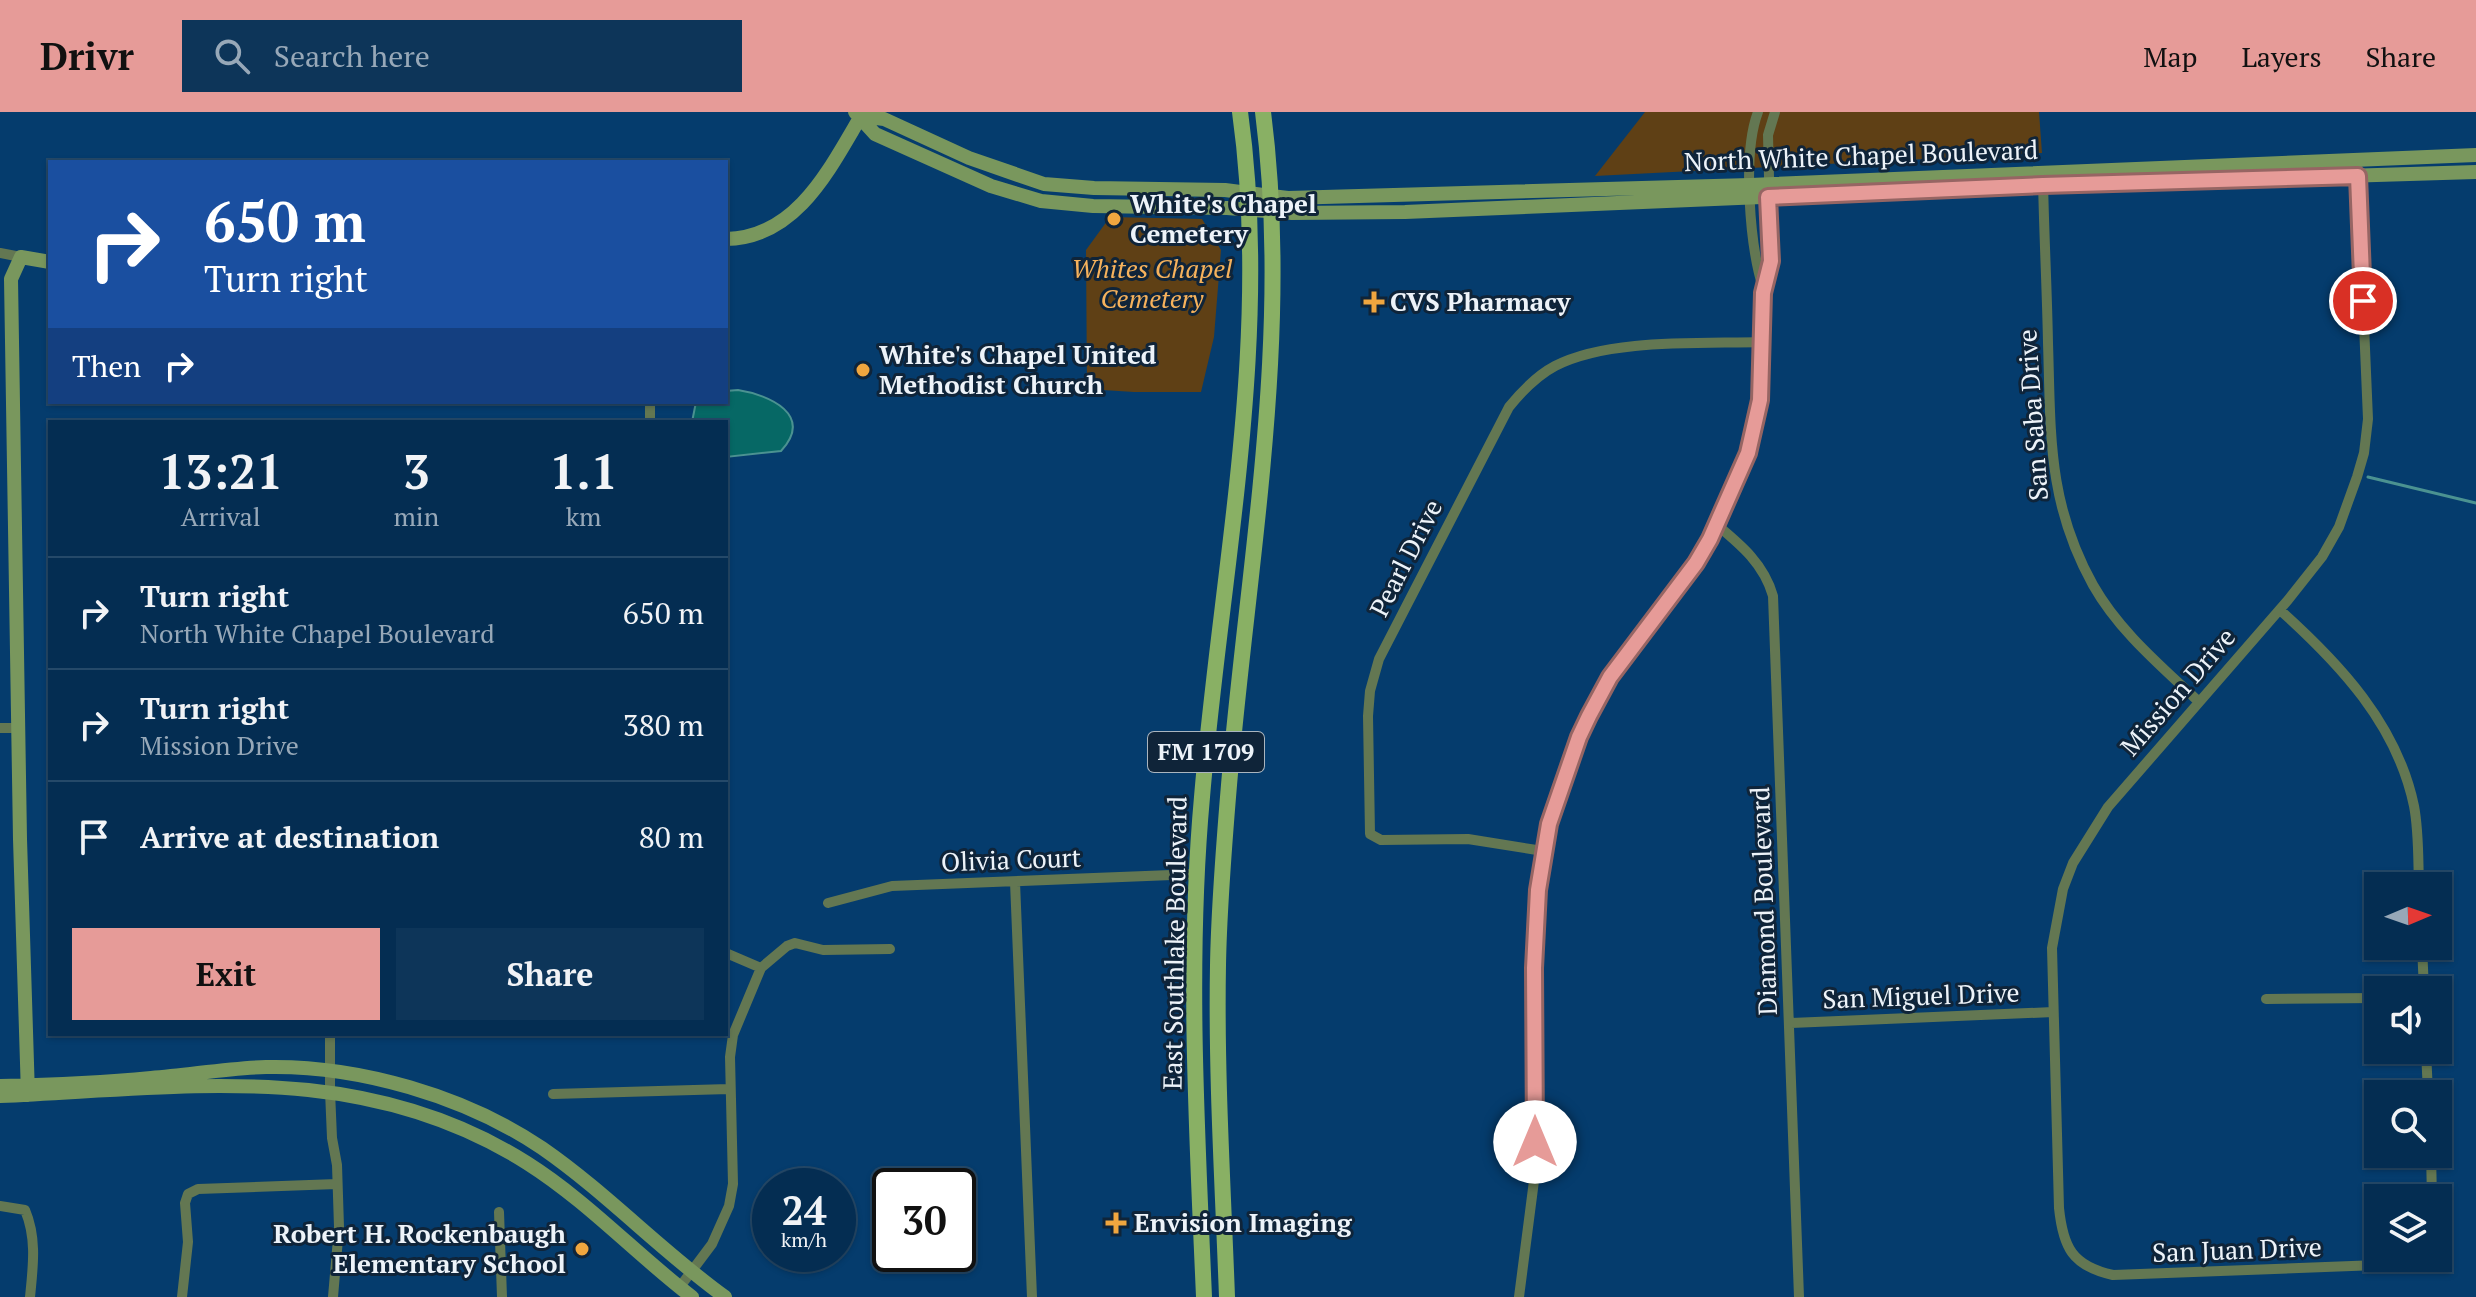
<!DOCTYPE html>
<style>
:root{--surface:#042d52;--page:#0d3559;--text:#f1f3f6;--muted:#97a8b8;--line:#254969;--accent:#e69b98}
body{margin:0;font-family:"PT Serif",serif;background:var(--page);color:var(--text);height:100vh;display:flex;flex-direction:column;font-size:30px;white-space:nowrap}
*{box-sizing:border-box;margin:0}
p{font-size:26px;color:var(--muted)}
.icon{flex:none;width:44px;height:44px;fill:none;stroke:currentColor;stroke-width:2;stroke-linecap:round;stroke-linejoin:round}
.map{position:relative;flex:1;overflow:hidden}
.drawer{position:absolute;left:48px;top:308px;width:680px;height:616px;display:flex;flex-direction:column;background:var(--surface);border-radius:0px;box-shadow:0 2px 6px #0004,0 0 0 2px var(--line)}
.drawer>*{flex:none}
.banner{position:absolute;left:48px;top:48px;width:680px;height:244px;border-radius:0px;box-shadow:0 2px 6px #0004,0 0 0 2px var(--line);background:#1a4fa0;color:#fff;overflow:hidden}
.needle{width:52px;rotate:88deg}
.tools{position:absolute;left:2364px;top:760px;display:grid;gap:16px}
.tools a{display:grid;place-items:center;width:88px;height:88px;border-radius:0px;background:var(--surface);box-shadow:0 2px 6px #0004,0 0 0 2px var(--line);font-size:40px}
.speed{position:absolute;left:752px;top:1056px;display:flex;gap:16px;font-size:40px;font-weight:700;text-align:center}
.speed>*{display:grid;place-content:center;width:104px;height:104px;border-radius:50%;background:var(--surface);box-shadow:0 2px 6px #0004,0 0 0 2px var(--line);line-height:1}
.speed small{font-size:20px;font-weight:400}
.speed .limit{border:4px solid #111;border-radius:12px;background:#fff;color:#111}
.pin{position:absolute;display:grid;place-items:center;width:68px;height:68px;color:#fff;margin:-34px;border:4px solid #fff;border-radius:50%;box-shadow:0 2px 8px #0007}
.me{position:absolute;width:88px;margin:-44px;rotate:0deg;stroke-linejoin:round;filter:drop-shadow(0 0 6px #0008)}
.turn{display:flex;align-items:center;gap:28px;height:168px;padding:0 24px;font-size:36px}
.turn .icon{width:104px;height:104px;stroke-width:2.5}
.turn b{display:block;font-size:56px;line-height:68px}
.then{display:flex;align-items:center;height:76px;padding:0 24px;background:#0003;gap:16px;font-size:30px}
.eta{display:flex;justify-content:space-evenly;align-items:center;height:136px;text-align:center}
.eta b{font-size:48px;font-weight:700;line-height:56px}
.cta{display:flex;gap:16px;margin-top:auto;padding:16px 24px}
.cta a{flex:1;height:92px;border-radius:0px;background:var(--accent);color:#111;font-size:32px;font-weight:700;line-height:92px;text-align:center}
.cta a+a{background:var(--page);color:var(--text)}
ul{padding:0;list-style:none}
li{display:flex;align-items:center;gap:24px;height:112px;padding:0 24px;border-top:2px solid var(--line)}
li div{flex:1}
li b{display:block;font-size:30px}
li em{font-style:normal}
header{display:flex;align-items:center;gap:48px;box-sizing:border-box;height:112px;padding:0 40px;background:var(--accent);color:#111}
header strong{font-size:38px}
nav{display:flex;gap:44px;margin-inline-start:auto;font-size:28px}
.search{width:560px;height:72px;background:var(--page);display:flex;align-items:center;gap:20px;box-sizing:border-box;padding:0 28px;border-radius:0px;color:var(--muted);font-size:30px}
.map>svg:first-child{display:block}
.green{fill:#5f4015}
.water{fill:#066865;stroke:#4b9291;stroke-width:2}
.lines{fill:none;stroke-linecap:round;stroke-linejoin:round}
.stream{stroke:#4b9291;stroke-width:3}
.street{stroke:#637752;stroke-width:10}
.secondary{stroke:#79975d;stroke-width:14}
.primary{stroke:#89b064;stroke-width:16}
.route-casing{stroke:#966563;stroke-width:20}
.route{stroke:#e69b98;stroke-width:14}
.poi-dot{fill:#f0a63f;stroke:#0f2439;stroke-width:3}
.labels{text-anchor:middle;stroke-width:6;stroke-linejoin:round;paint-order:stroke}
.shield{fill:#0f2439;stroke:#aab5bf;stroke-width:2}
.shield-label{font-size:24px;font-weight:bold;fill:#edf3f9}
.street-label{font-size:26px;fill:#edf3f9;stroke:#0f2439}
.poi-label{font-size:26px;font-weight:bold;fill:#edf3f9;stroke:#0f2439;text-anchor:start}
.park-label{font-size:26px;font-style:italic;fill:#f6b25c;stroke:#0f2439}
</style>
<header>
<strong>Drivr</strong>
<div class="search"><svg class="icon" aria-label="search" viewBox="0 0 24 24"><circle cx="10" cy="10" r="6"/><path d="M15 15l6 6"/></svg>Search here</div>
<nav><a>Map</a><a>Layers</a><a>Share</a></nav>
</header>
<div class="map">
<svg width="2476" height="1185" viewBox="0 0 2476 1185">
<rect width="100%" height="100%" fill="#053c6d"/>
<path class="green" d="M1645,0h394l3,41 -447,23z
M1110,105l92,2 19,31 -7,87 -13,55h-67l-47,-3 -1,-139z"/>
<path class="water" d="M738,278c32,5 76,25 43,61l-55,6v-35h-34l4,-20h30v-11z"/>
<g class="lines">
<path class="stream" d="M2368,365l108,26"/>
<path class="street" d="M1758,0c-16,42 -8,134 5,176
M2357,48l11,259 -4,34 -7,24 -18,50 -17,30 -34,43 -180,207 -35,56 -10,26 -11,59 7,260c4,39 13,58 54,67l265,-10 24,-7
M2043,68c1,54 4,109 5,163 3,91 -1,159 45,242 26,46 67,80 105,116
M0,141l21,4
M650,290v20
M1717,413c24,20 47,39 56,71l26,701
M2280,498c59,53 117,114 134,196 5,26 4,53 5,80
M0,616h19
M1543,739l-75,-12 -87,1 -11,-6 -2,-118 2,-25 9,-32 130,-252c13,-16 27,-31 46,-41 54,-28 148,-22 208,-24
M1015,770l17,415
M828,791l64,-17 305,-12
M2422,834l2,44
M726,841l35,15
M2266,887l112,-1
M1791,911l262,-11
M330,922v57l2,47 5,27 2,62 -6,70
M2426,938l2,44
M553,982l176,-5
M2431,1042l1,44
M0,1094l25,4c12,28 8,57 5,87
M499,1100l3,85
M679,1176l33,-44 17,-38 4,-22 -3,-127 3,-22 28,-67 26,-22 8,-3 28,7 67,-1
M182,1185l6,-55 -3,-39 3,-9 10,-5 139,-5
M1519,1185l16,-124 -1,-205 4,-78 5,-39 16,-59 30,-76 21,-39 86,-114 14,-24 38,-86 12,-53 3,-107 8,-32 -3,-126 7,-23"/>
<path class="secondary" d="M855,0l20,22 116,52 50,15 52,5 134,2 65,5 113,-1 638,-27 433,-13
M861,4l23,3 85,39 75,26 50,4 131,2 63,8 462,-13 726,-30
M726,127c70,-1 103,-69 135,-123
M0,974c50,-1 101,-3 151,-8 39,-3 77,-10 115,-11 92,-2 199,29 276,81 65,45 119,103 183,149
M28,983l-8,-256 -9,-560 10,-22 29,5
M0,984c185,-8 361,-38 527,67 60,38 109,91 165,134"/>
<path class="primary" d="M1204,1185c-7,-166 -17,-334 -2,-500 19,-228 70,-456 38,-685
M1227,1185c-4,-110 -11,-221 -9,-332 1,-60 6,-120 11,-180 19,-224 63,-448 34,-673"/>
</g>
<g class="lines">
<defs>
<path id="route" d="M1535,1030l-1,-174 4,-78 11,-66 30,-87 10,-21 21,-39 86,-114 14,-24 38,-86 12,-53 3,-107 8,-32 -3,-64 275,-12 315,-9 5,125"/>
</defs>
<use href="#route" class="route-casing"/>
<use href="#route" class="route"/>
</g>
<g class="poi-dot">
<circle cx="1114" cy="107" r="8"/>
<path d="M1370 178h8v8h8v8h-8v8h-8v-8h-8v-8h8z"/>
<circle cx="863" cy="258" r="8"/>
<path d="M1112 1099h8v8h8v8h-8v8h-8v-8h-8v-8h8z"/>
<circle cx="582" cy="1137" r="8"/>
</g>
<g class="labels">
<rect class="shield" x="1148" y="620" width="116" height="40" rx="6"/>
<g class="shield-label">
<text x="1206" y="648">FM 1709</text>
</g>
<g class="street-label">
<text transform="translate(1861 44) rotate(-2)" y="9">North White Chapel Boulevard</text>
<text transform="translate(2033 303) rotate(-94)" y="9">San Saba Drive</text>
<text transform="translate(1406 446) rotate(-63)" y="9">Pearl Drive</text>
<text transform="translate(2178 580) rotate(-49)" y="9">Mission Drive</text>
<text transform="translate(1011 748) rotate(-2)" y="9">Olivia Court</text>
<text transform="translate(1764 789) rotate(-92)" y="9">Diamond Boulevard</text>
<text transform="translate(1175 831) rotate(-89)" y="9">East Southlake Boulevard</text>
<text transform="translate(1921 884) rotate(-2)" y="9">San Miguel Drive</text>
<text transform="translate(2237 1138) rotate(-2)" y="9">San Juan Drive</text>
</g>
<g class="poi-label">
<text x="1130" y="101">White's Chapel<tspan x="1130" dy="30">Cemetery</tspan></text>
<text x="1390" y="199">CVS Pharmacy</text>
<text x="879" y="252">White's Chapel United<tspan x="879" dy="30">Methodist Church</tspan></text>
<text x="1134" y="1120">Envision Imaging</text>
<text x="566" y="1131" text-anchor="end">Robert H. Rockenbaugh<tspan x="566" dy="30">Elementary School</tspan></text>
</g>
<g class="park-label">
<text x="1152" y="166">Whites Chapel<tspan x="1152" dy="30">Cemetery</tspan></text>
</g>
</g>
</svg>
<div class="tools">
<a><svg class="needle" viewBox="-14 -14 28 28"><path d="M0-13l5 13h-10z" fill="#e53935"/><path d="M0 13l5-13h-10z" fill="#97a8b8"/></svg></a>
<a><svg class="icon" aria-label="sound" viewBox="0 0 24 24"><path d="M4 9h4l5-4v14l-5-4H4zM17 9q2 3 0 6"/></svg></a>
<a><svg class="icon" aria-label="search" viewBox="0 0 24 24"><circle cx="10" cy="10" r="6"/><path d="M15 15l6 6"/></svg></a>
<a><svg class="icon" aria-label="layers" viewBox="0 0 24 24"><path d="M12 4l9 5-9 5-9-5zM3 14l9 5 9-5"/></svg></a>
</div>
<div class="speed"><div>24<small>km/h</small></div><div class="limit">30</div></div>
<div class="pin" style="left:2363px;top:189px;background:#d93025"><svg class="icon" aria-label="arrive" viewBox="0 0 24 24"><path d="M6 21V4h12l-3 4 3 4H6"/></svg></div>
<svg class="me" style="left:1535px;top:1030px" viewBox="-20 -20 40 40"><circle r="19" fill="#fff"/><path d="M0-13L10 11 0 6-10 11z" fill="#e69b98"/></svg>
<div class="banner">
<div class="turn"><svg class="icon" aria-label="right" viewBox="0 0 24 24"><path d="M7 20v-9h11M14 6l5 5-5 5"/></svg><div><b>650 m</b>Turn right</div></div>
<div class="then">Then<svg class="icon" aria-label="right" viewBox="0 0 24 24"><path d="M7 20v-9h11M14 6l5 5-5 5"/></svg></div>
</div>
<section class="drawer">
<div class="eta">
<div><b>13:21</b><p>Arrival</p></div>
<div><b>3</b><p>min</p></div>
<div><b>1.1</b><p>km</p></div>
</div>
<ul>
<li><svg class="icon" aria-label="right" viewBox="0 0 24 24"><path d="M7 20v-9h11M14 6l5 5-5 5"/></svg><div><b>Turn right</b><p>North White Chapel Boulevard</p></div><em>650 m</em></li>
<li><svg class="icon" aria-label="right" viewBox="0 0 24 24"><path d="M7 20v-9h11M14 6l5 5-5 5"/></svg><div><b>Turn right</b><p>Mission Drive</p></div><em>380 m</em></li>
<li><svg class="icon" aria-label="arrive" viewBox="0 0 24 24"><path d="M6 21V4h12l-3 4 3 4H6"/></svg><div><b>Arrive at destination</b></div><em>80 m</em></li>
</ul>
<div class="cta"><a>Exit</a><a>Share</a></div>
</section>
</div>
